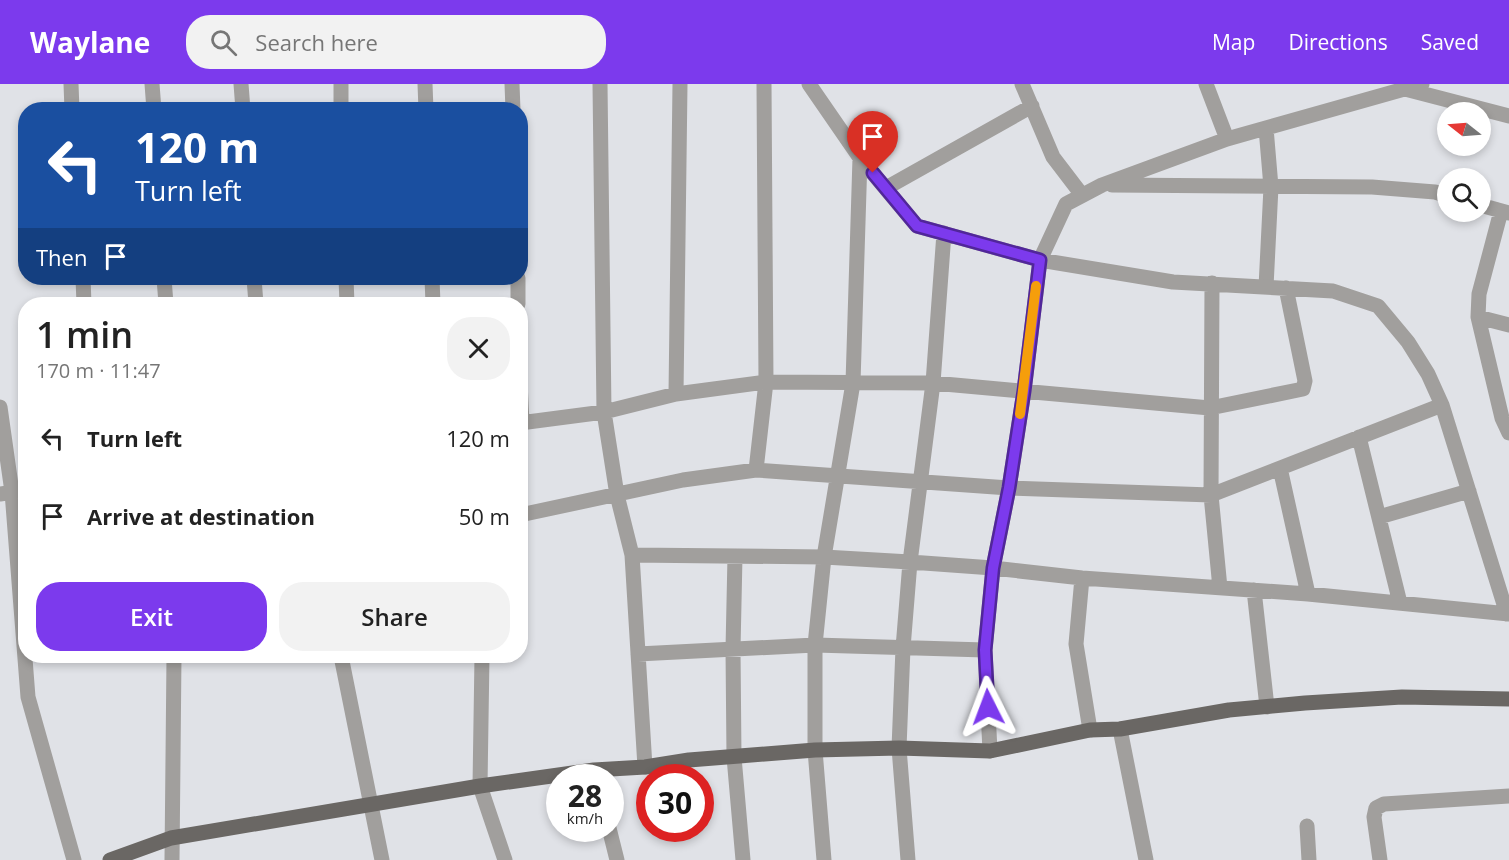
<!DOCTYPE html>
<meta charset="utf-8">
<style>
:root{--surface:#fff;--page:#f2f2f2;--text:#222;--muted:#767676;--accent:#7c3aed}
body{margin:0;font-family:"Open Sans",sans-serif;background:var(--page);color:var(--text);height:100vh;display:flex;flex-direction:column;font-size:22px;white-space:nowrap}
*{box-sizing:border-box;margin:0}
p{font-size:20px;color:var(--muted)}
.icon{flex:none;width:33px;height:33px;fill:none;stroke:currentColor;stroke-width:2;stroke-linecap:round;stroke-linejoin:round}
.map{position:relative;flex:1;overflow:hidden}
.details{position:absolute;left:18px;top:213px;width:510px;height:366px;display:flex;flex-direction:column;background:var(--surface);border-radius:24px;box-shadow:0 3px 9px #0003}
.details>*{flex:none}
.banner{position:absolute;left:18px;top:18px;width:510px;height:183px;border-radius:24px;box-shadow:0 3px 9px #0003;background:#1a4fa0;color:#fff;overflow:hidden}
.needle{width:39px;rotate:287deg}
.controls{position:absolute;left:1437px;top:18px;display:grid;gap:12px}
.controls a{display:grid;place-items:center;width:54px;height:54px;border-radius:50%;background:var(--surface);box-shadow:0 3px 9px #0003;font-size:30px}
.speed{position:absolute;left:546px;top:680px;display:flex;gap:12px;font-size:30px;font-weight:700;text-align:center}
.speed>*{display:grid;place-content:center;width:78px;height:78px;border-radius:50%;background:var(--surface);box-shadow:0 3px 9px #0003;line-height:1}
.speed small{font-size:15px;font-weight:400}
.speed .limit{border:9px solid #d22;background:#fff;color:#111}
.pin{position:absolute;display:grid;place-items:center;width:51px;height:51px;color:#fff;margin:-62px -26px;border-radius:50% 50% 50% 0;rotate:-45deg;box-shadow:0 0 6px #0007}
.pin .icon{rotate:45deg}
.me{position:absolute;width:66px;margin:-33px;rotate:357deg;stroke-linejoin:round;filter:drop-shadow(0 0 4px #0008)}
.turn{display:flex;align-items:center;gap:21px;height:126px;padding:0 18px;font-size:27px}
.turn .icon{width:78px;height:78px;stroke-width:2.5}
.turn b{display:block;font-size:42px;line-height:51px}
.then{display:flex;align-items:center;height:57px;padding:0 18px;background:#0003;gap:12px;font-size:22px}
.round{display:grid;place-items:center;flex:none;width:63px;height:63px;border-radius:24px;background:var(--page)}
.summary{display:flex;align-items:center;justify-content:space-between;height:102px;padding:0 18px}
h1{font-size:36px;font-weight:600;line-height:45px}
.action{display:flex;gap:12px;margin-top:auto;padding:12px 18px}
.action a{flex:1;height:69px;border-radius:24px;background:var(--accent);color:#fff;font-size:24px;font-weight:600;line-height:69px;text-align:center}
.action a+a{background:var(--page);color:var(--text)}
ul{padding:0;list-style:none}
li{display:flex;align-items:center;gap:18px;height:78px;padding:0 18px}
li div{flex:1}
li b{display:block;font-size:22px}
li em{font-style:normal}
header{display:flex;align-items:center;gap:36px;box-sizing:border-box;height:84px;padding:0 30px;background:var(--accent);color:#fff}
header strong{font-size:28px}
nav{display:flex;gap:33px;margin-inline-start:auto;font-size:21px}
.search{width:420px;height:54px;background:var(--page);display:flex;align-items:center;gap:15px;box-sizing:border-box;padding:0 21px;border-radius:24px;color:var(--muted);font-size:22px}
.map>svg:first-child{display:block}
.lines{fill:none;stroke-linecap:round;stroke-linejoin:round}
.minor{stroke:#a19f9d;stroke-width:15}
.major{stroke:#6a6764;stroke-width:15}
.route-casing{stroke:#51269a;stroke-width:15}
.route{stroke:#7c3aed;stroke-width:10}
.slow{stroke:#f59e0b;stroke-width:10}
</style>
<header>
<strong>Waylane</strong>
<div class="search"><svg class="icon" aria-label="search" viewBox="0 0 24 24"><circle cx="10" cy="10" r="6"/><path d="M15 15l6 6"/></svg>Search here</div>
<nav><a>Map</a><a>Directions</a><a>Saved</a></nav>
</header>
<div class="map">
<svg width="1509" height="776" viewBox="0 0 1509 776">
<rect width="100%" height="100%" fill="#e0e2e7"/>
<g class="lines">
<path class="minor" d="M71,0l1,26
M152,0l2,26
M241,0l2,26
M341,0v26
M425,0l1,26
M512,0l1,26
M600,0l4,328 13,83 15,60 13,212
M809,0l51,74 57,68 123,34 133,22 160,9 45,15 30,36 20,32 14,31 65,209
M1022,0l31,73 29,38
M1206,0l21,55
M1405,5l104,27
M1266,44l5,59 -5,100
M1112,101l260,2 63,5 13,4
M886,104l146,-82
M1480,121l29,8
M1501,127l-22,83 -1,23 24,101 7,15
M83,194l1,26
M164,194l2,26
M254,194l2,26
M346,194l1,26
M432,194l1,26
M518,194v26
M1212,199l-1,212 9,93
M1478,233l31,8
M520,298l2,40
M676,310l4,-310
M0,323l12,85 16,205 46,163
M520,339l84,-11 72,-18 90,-12 167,1 277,25 93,-19 2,-8 -19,-93
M1359,353l41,166
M1280,384l28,126
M756,386l10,-88 -2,-298
M0,410l26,-4
M520,431l163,-35 73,-10 253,18 202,7 231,-90
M1379,433l90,-26
M632,471l192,2 86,5 83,6 89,10 226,16 201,20
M735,472l-2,93 1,108 9,103
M1082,494l-6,66 14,86
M1254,506l13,117
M638,570l177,-9 170,5
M341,572l41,204
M482,572l-2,130 25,74
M1120,645l26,131
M990,667l-5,-101 8,-82 16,-80 15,-97 16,-131 26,-56 36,-19 125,-46 195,-55
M1307,742l2,34
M609,744l8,32
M172,776l2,-204
M824,776l-9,-110v-105l9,-88 29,-174 7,-225
M908,776l-9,-112 4,-100 7,-86 23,-179 11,-150
M1380,776l-6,-43 2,-9 8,-4 125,-8"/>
<path class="major" d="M110,776l61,-22 309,-52 114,-16 51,-3 44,-7 126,-10 84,-2 91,3 100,-21 30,-1 109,-19 76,-7 97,-6 107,2"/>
</g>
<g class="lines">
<defs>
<path id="route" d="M873,89l44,53 123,34 -16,131 -15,97 -16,80 -8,82 3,57"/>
</defs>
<use href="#route" class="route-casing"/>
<use href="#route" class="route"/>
<path class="slow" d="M1020,330l16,-128"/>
</g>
</svg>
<div class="controls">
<a><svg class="needle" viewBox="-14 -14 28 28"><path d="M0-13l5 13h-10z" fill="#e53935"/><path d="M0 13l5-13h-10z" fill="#767676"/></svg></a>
<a><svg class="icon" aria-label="search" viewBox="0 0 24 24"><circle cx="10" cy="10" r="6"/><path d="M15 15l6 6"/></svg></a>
</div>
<div class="speed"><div>28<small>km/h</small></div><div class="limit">30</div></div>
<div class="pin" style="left:873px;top:89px;background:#d93025"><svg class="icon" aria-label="arrive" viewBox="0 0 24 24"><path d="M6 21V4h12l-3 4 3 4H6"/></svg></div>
<svg class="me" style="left:988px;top:623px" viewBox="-20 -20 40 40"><path d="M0-17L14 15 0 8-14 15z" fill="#7c3aed" stroke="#fff" stroke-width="4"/></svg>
<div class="banner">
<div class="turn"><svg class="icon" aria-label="left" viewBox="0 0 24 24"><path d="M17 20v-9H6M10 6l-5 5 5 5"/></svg><div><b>120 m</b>Turn left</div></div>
<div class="then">Then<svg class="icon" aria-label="arrive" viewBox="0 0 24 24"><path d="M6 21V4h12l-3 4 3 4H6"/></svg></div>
</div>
<section class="details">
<div class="summary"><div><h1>1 min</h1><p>170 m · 11:47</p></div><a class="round"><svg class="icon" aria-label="close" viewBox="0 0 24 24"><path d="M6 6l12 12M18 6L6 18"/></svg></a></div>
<ul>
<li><svg class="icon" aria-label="left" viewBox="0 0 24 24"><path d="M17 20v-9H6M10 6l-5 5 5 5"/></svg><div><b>Turn left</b></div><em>120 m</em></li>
<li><svg class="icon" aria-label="arrive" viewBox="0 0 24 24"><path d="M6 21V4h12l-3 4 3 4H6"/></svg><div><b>Arrive at destination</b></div><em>50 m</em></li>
</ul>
<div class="action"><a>Exit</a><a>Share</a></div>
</section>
</div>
